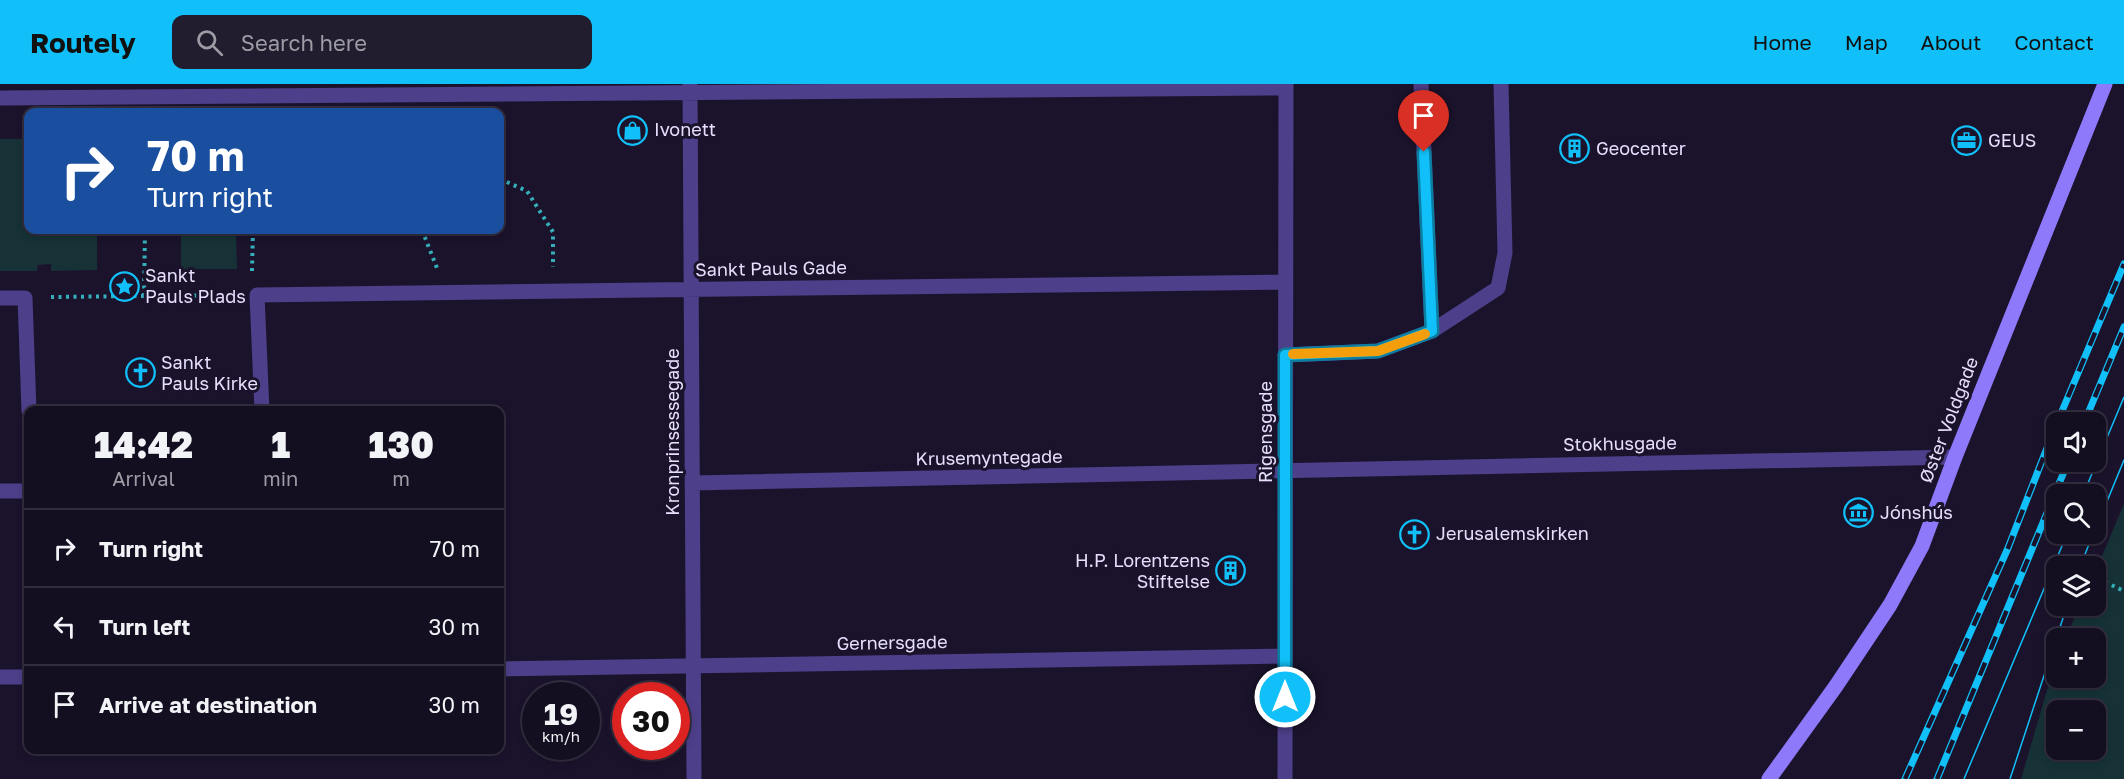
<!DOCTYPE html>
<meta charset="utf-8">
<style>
:root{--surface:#140e21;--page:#211c2e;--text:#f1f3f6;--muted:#9d9ca5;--line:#332e3f;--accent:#11c0f8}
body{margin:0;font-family:"Golos Text",sans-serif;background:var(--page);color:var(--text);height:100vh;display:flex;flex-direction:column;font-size:22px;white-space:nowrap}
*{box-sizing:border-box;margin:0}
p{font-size:20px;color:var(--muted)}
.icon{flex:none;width:33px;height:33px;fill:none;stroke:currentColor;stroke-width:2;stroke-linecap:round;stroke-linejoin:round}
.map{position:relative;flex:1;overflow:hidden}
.sheet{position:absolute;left:24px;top:322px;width:480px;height:348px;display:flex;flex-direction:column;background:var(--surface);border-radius:12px;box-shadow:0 3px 9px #0003,0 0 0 2px var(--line)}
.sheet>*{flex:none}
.guide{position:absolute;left:24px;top:24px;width:480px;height:126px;border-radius:12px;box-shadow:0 3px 9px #0003,0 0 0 2px var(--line);background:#1a4fa0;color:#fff;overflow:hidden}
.fabs{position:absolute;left:2046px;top:328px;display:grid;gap:12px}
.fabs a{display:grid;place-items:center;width:60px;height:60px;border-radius:12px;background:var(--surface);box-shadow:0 3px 9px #0003,0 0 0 2px var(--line);font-size:30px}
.speed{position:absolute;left:522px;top:598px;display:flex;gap:12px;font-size:30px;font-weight:700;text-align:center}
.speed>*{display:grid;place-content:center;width:78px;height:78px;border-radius:50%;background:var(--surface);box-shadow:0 3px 9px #0003,0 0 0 2px var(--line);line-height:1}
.speed small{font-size:15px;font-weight:400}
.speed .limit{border:9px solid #d22;background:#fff;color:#111}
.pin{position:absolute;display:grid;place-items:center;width:51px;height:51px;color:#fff;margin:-62px -26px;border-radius:50% 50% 50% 0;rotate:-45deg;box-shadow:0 0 6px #0007}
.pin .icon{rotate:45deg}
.me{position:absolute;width:66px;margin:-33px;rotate:0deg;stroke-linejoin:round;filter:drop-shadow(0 0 4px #0008)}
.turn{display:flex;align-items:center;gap:21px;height:126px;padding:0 24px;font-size:27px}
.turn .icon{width:78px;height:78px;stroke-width:2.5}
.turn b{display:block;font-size:42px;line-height:51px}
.eta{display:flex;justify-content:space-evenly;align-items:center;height:102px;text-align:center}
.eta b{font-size:36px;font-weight:800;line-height:42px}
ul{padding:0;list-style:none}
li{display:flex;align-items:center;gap:18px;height:78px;padding:0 24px;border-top:2px solid var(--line)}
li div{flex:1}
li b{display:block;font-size:22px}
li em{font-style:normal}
header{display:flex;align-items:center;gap:36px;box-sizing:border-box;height:84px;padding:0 30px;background:var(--accent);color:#111}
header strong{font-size:28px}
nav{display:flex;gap:33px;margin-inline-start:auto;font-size:21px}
.search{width:420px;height:54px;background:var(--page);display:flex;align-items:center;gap:15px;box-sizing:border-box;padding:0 21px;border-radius:12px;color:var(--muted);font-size:22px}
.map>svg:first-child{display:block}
.green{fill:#163236;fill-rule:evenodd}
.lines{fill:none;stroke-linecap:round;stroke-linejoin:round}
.path{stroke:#35b0bb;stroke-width:4;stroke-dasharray:3 4.5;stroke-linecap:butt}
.lane{stroke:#4d3f89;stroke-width:15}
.street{stroke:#4d3f89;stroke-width:15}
.secondary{stroke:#8f79fb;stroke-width:15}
.tram{stroke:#11c0f8;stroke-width:1.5}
.rail-casing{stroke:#11c0f8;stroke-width:7}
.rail{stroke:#1b132c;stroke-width:4.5;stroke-dasharray:14;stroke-linecap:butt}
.route-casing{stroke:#0b7da1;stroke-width:15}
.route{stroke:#11c0f8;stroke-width:10}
.slow{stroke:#f59e0b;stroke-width:10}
.labels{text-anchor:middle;stroke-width:6;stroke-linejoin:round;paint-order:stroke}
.poi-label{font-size:18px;fill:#e7dffe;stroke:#1b132c;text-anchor:start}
.street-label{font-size:18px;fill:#e7dffe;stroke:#1b132c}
</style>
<header>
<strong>Routely</strong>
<div class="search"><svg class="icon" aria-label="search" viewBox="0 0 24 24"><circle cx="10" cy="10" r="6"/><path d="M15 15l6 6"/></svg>Search here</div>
<nav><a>Home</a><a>Map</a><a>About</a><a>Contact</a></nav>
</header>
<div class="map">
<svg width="2124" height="695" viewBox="0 0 2124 695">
<rect width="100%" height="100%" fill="#1b132c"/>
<path class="green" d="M0,55h28v91h69v40l-46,1v-7l-13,1 -1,6h-37z
M181,146h55l1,39h-56z
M2124,420v275h-103l35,-119v18h40v-39h-31l15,-33h16v-36zM2056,627h40v39h-40z"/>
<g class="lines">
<path class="path" d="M500,95l27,12 26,41v35
M422,146l15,38
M252,187l1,-41
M144,212l1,-66
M51,213l182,-2
M2105,498l19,9"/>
<path class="lane" d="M1421,0l11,247
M1285,271l93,-4 54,-20 66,-43 7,-35 -4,-169"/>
<path class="street" d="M690,0l4,695
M0,14l1286,-10
M0,214h25l4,113
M262,327l-5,-116 1028,-13
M692,399l1263,-26
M0,407h28
M500,585l785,-13
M0,593h28
M1285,695l1,-695"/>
<path class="secondary" d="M1769,695l67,-93 54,-81 32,-59 33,-89 150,-373"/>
<path class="tram" d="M2083,411l41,-98
M2096,444l28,-68
M2080,483l13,-33
M1964,695l103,-245
M2010,695l57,-173"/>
<defs>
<path id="rail" d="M2057,339l67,-159
M2084,339l40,-96
M1905,695l103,-231 48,-123
M1937,695l131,-317"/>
</defs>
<use href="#rail" class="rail-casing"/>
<use href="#rail" class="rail"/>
</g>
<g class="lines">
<defs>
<path id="route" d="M1285,613v-342l93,-4 54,-20 -8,-179"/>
</defs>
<use href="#route" class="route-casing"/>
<use href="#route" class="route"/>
<path class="slow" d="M1293,270l85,-3 47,-17"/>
</g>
<defs>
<symbol id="shop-ring" viewBox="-11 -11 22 22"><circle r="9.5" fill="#1b132c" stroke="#11c0f8" stroke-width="1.5"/><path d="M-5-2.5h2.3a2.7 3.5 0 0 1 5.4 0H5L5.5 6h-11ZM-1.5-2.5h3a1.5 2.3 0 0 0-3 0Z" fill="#11c0f8"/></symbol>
<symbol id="office-ring" viewBox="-11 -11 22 22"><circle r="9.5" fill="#1b132c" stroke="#11c0f8" stroke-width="1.5"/><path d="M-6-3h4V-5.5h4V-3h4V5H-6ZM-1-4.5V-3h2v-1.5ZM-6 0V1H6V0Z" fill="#11c0f8"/></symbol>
<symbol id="building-ring" viewBox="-11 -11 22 22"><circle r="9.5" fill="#1b132c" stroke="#11c0f8" stroke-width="1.5"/><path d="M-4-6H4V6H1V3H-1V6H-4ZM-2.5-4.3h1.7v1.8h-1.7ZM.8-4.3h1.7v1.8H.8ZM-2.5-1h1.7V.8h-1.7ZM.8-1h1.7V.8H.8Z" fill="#11c0f8"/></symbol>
<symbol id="sight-ring" viewBox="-11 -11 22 22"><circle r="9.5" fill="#1b132c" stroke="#11c0f8" stroke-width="1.5"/><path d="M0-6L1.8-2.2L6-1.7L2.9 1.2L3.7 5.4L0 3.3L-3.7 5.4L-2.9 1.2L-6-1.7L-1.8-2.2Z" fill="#11c0f8"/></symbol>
<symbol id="church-ring" viewBox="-11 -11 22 22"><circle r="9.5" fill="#1b132c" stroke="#11c0f8" stroke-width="1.5"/><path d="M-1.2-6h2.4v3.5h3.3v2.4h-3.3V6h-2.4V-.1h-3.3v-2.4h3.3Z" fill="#11c0f8"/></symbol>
<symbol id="museum-ring" viewBox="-11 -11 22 22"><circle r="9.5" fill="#1b132c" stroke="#11c0f8" stroke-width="1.5"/><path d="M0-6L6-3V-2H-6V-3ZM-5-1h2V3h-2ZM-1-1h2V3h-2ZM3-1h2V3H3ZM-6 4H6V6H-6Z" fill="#11c0f8"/></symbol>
</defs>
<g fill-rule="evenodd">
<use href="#shop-ring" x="616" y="30" width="33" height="33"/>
<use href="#office-ring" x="1950" y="40" width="33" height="33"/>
<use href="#building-ring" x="1558" y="48" width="33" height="33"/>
<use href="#sight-ring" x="108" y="186" width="33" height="33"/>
<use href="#church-ring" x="124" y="272" width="33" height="33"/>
<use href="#museum-ring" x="1842" y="412" width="33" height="33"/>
<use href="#church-ring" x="1398" y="434" width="33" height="33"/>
<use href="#building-ring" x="1214" y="470" width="33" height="33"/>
</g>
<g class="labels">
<g class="poi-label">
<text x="654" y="52">Ivonett</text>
<text x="1988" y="63">GEUS</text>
<text x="1596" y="71">Geocenter</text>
<text x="145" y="198">Sankt<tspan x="145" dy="21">Pauls Plads</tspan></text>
<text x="161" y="285">Sankt<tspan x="161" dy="21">Pauls Kirke</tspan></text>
<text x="1880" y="435">Jónshús</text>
<text x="1436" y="456">Jerusalemskirken</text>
<text x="1210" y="483" text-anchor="end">H.P. Lorentzens<tspan x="1210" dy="21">Stiftelse</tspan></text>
</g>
<g class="street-label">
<text transform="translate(771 185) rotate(-1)" y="6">Sankt Pauls Gade</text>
<text transform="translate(1949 336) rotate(-69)" y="6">Øster Voldgade</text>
<text transform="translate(673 348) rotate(-90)" y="6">Kronprinsessegade</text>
<text transform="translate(1266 348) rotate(-90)" y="6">Rigensgade</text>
<text transform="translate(1620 360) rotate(-1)" y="6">Stokhusgade</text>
<text transform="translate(989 374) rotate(-1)" y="6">Krusemyntegade</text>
<text transform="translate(892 559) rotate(-1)" y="6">Gernersgade</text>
</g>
</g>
</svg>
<div class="fabs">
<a><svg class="icon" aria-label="sound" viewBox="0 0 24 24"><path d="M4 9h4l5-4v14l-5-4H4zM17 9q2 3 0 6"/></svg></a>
<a><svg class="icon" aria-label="search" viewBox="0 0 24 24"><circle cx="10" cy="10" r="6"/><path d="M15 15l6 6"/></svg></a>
<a><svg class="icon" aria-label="layers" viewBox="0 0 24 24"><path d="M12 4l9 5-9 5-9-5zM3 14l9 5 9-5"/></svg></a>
<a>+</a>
<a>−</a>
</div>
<div class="speed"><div>19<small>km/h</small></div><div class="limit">30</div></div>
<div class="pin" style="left:1424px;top:68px;background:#d93025"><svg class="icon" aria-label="arrive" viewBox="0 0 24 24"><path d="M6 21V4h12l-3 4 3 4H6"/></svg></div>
<svg class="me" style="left:1285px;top:613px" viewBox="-20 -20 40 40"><circle r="17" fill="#11c0f8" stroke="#fff" stroke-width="3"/><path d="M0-11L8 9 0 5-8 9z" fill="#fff"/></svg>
<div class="guide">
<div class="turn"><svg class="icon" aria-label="right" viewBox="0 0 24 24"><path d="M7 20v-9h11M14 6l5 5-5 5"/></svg><div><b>70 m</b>Turn right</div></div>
</div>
<section class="sheet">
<div class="eta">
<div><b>14:42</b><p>Arrival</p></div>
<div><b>1</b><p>min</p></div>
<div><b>130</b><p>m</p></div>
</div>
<ul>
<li><svg class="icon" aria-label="right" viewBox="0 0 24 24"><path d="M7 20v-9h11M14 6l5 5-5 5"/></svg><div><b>Turn right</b></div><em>70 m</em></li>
<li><svg class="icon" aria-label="left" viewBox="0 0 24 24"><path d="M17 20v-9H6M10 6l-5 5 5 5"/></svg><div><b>Turn left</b></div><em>30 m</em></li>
<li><svg class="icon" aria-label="arrive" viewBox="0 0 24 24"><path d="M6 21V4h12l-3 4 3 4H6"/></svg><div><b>Arrive at destination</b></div><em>30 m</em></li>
</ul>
</section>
</div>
